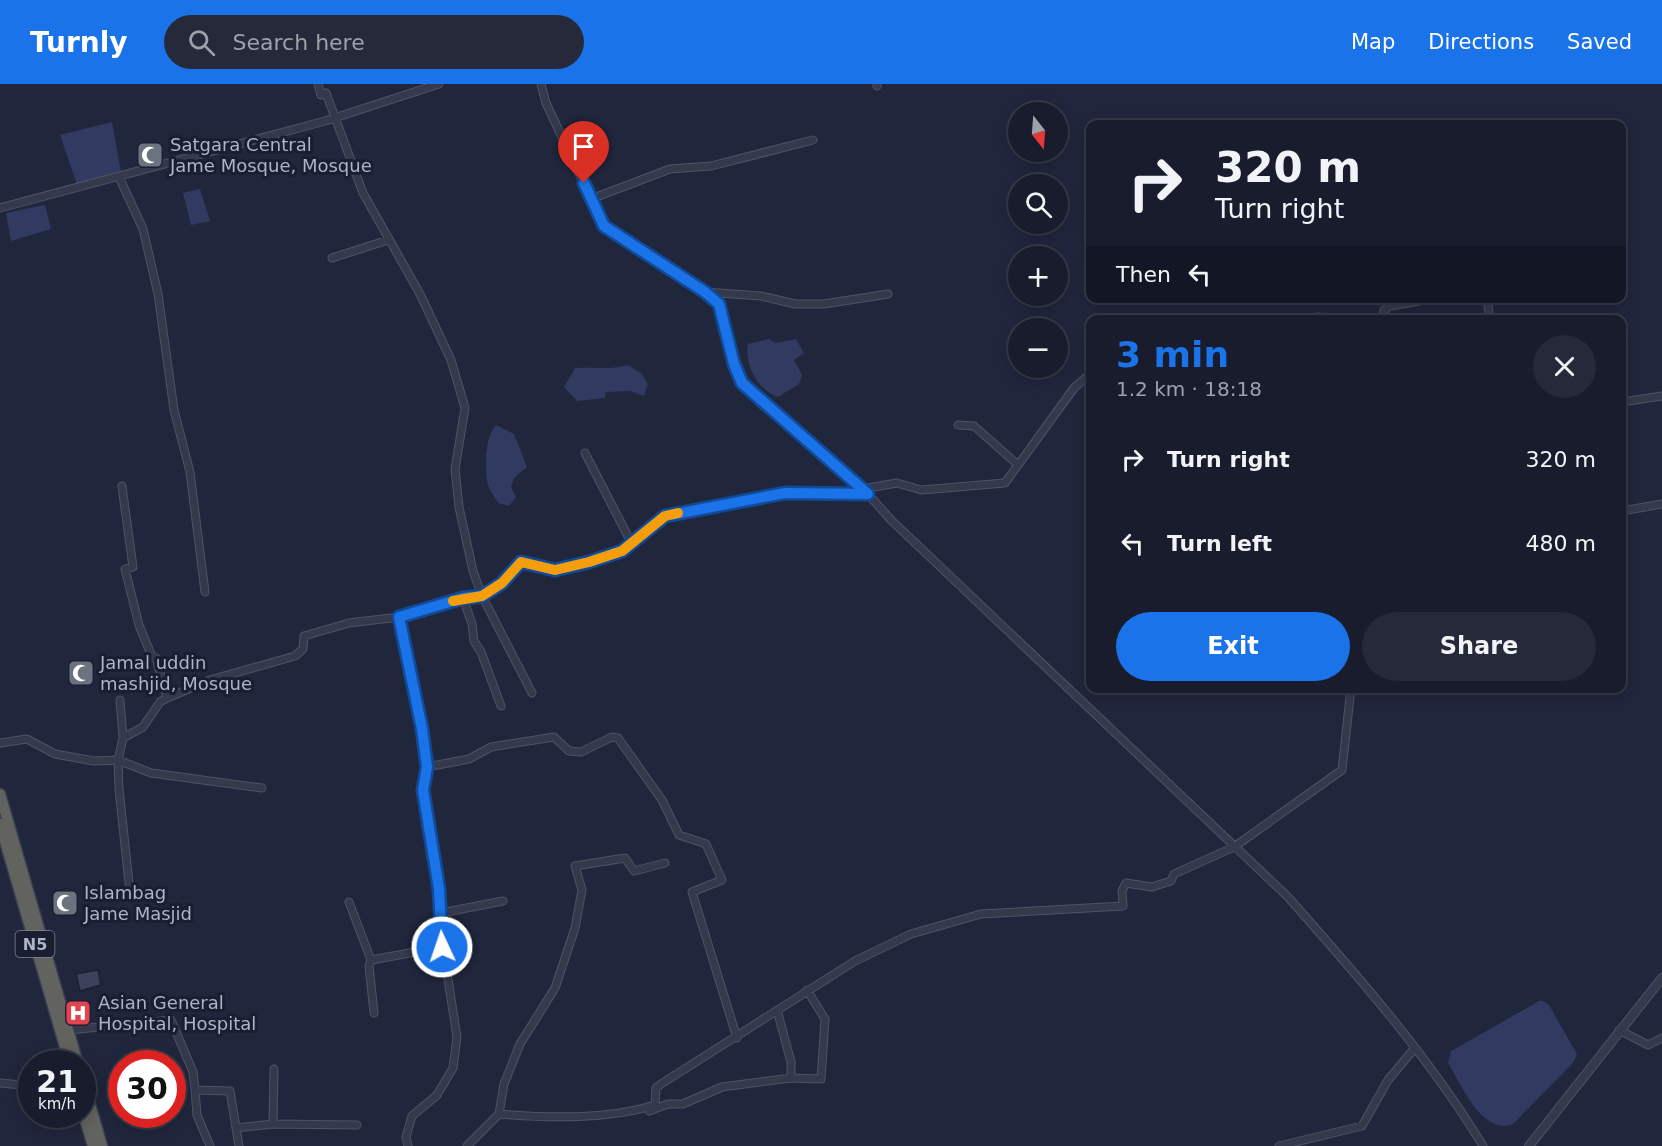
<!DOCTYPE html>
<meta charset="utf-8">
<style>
:root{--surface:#181c2d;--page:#252939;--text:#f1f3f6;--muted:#9fa1aa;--line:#363a49;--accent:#1a73e8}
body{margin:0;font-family:"DejaVu Sans",sans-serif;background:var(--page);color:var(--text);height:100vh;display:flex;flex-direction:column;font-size:22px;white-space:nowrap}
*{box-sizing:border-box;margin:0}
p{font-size:20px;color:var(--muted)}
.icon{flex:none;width:33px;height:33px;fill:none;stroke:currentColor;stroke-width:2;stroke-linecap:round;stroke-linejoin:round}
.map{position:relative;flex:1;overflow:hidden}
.panel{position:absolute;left:1086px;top:231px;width:540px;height:378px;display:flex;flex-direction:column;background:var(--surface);border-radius:12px;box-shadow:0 3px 15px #0003,0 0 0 2px var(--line)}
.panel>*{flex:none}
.top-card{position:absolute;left:1086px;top:36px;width:540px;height:183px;border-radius:12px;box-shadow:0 3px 15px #0003,0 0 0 2px var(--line);background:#181c2d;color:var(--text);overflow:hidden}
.needle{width:39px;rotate:163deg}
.controls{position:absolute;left:1008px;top:18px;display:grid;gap:12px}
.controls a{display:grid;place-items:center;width:60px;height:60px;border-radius:50%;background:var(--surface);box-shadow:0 3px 15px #0003,0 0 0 2px var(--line);font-size:30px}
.speed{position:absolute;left:18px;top:966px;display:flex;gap:12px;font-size:30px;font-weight:700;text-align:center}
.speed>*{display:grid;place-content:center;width:78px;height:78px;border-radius:50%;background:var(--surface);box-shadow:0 3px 15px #0003,0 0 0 2px var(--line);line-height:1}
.speed small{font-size:15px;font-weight:400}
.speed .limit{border:9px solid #d22;background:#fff;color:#111}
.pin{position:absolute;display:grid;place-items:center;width:51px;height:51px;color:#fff;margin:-62px -26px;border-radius:50% 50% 50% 0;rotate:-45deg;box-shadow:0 0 6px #0007}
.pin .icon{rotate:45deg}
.me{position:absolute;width:66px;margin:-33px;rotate:357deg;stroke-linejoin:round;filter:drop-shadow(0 0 4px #0008)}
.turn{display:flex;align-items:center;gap:21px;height:126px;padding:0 30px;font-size:27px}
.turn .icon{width:78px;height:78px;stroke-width:2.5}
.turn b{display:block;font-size:42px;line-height:51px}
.then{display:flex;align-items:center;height:57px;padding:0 30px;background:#0003;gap:12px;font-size:22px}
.round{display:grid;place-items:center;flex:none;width:63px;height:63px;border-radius:32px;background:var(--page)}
.head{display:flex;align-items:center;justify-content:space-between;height:102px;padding:0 30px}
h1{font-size:36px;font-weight:700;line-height:45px;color:var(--accent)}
.cta{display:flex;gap:12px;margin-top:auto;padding:12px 30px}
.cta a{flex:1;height:69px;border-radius:36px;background:var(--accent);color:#fff;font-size:24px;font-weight:700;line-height:69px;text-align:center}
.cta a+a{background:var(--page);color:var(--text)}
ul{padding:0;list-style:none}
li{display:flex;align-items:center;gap:18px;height:84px;padding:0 30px}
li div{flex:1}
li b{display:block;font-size:22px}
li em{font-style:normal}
header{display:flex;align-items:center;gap:36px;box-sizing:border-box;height:84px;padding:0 30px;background:var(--accent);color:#fff}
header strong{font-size:28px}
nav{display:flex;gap:33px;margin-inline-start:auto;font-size:21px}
.search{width:420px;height:54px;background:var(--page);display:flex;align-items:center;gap:15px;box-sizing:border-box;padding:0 21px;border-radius:33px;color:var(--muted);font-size:22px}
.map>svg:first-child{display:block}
.water{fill:#313b62}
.building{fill:#3c425c;stroke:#1b2033;stroke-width:1.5}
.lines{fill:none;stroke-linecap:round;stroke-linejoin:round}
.minor-casing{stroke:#4f5367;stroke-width:9}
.tertiary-casing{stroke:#4f5367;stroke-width:10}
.trunk-casing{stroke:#3c4054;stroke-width:13}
.minor{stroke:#34394c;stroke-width:7}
.tertiary{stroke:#34394c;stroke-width:8}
.trunk{stroke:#62625e;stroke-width:10}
.route-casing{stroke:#114b97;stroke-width:15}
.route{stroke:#1a73e8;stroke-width:10}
.slow{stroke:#f59e0b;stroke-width:10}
.labels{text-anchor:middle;stroke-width:6;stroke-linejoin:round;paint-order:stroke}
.shield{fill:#191e30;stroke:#82869a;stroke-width:1.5}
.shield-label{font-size:16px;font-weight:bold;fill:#afb3c8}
.poi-label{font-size:18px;fill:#afb3c8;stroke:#191e30;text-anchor:start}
</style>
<header>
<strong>Turnly</strong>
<div class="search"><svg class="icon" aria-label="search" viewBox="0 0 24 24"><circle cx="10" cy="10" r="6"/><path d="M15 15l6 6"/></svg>Search here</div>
<nav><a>Map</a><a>Directions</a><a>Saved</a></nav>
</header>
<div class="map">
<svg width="1662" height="1062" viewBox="0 0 1662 1062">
<rect width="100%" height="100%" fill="#20263c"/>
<path class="water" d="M112,38l9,50 -44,13 -17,-50z
M200,105l10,32 -19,4 -8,-32z
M45,121l6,24 -40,12 -5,-28z
M769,255l7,4 20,-4 8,14 -10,7 8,15 -3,9 -21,13c-20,-6 -34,-33 -30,-53z
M628,281l14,9 6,10 -4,12 -14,-5 -24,1 -1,6 -28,3 -13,-14 11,-19c18,-1 37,2 53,-3z
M496,341l18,9 13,33 -13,11 -3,9 5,10 -7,9 -11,-3c-4,-7 -10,-15 -11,-22 -2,-16 -2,-44 9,-56z
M1541,916l8,5 28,49 -4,9 -60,61c-31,12 -52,-40 -65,-61l3,-12z"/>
<path class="building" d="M69,804l6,25 -14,4 -7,-25z
M98,886l3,15 -21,6 -4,-17z"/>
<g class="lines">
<defs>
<path id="minor" d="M318,0l3,11 5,-2 37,100 57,101 31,66 14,48 -10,61 4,38 14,64 9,25 50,97
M541,0l5,19 58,124 101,65 14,12 15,60 8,19 18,20 108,91 23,26 397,377c70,79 141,160 195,249
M877,0v2
M119,93l24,52 15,65 16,116 16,62 15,120
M591,115l79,-30 41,-3 102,-26
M0,124l325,-87 114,-37
M332,174l56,-18
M705,208l56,4 34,8h29l64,-10
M1487,214l3,22
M1300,236l19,-3 3,3
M1383,236l1,-10 6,-4 46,-8
M1622,318l40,-6
M958,341l16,1 43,38
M585,369l46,89
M122,402l11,81 -8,2 14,56 13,32 4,1 11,40
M862,405l35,-6 24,7 84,-7 69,-95 16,-14
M1622,427l40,-7
M463,514l9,26 2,17 7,11 20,54
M399,533l23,112 5,38 -4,23 2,25 14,74 4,58 14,90 -4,31 -16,27 -25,21 -6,21 2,9
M120,616l3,38
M0,659l27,-4 28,15 39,7 24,-1 5,-22 20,-11 17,-25 7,-4 43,-18 85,-24 8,-7 1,-13 45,-13 50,-6 64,-19 19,-2 20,-13 19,-21 34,8 34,-8 33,-11 43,-35 120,-23 83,1
M427,683l42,-8 22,-12 63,-10 15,14 12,1 31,-15 6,1 44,62 17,35 27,9 16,36 -30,12 45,146
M129,799l-10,-94 -1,-29 33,13 111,15
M349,818l22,58 72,-13
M441,829l62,-12
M371,876l-2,6 5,47
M777,926l14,52v16l30,1 4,-60 -18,-29
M69,946l102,-10 22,52 2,18 35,1 9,55
M1619,946l29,15 14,-7
M0,999l32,3
M195,1006l2,25 13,31
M649,1027l19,-7h15l39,-17 69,-9
M499,1030c50,4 107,6 156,-9l1,-17 5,-4 194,-123 56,-27 70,-20 142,-8 -1,-15 4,-8 26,4 19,-6 3,-7 60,-27 108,-77 9,-82
M273,1040l1,-55
M236,1044l37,-4 84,1
M467,1062l32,-32 5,-30 16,-40 35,-56 20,-60 7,-38 -7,-24 50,-8 9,13 31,-8
M1279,1062l83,-20 26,-46 26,-31"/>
<path id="tertiary" d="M1529,1062l133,-168"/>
<path id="trunk" d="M0,710l78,270
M0,740l70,240
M82,993l20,69
M82,1025l11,37"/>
</defs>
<use href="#minor" class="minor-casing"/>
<use href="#tertiary" class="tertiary-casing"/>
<use href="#trunk" class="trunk-casing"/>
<use href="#minor" class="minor"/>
<use href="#tertiary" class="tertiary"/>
<use href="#trunk" class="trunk"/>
</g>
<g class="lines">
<defs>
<path id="route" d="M442,863l-3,-58 -16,-99 4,-23 -5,-38 -23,-112 64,-19 19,-2 20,-13 19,-21 34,8 34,-8 33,-11 43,-35 120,-23 83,1 -126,-111 -8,-19 -15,-60 -14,-12 -101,-66 -20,-43"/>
</defs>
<use href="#route" class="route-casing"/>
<use href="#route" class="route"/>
<path class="slow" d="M453,517l29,-5 20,-13 19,-21 34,8 34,-8 33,-11 43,-35 13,-3"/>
</g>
<defs>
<symbol id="mosque-square" viewBox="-11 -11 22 22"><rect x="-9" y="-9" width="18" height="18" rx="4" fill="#6b7280" stroke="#191e30"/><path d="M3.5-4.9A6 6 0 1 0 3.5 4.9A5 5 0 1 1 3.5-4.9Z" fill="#fff"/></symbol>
<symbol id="hospital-square" viewBox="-11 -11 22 22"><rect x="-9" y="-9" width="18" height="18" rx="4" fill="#e0444e" stroke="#191e30"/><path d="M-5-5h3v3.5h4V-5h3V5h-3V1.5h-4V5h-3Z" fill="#fff"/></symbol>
</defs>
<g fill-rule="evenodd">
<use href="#mosque-square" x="135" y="56" width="30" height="30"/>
<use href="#mosque-square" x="66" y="574" width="30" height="30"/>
<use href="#mosque-square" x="50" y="804" width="30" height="30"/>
<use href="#hospital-square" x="63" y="914" width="30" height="30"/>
</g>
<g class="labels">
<rect class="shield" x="15.5" y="847" width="39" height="26" rx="4.5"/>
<g class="shield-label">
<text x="35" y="866">N5</text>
</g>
<g class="poi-label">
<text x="170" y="67">Satgara Central<tspan x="170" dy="21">Jame Mosque, Mosque</tspan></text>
<text x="100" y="585">Jamal uddin<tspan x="100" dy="21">mashjid, Mosque</tspan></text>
<text x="84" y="815">Islambag<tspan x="84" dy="21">Jame Masjid</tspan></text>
<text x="98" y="925">Asian General<tspan x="98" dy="21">Hospital, Hospital</tspan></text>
</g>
</g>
</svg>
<div class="controls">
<a><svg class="needle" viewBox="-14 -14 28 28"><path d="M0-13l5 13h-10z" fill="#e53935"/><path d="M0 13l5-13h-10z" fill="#9fa1aa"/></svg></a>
<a><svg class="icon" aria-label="search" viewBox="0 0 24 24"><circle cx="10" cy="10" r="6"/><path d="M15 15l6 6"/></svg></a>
<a>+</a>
<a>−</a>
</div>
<div class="speed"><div>21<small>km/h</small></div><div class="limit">30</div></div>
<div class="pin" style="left:584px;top:99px;background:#d93025"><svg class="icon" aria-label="arrive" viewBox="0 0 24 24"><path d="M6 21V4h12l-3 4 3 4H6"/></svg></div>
<svg class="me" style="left:442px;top:863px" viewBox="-20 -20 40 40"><circle r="17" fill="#1a73e8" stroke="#fff" stroke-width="3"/><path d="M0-11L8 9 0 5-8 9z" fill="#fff"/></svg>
<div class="top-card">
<div class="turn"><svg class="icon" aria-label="right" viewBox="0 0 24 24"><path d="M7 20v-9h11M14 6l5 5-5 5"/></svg><div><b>320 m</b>Turn right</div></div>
<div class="then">Then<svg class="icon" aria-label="left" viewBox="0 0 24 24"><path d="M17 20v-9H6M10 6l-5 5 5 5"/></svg></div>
</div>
<section class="panel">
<div class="head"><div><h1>3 min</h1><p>1.2 km · 18:18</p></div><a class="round"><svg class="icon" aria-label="close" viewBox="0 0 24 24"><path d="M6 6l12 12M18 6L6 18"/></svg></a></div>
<ul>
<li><svg class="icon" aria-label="right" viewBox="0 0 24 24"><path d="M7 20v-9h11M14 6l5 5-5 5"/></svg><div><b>Turn right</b></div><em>320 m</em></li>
<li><svg class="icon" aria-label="left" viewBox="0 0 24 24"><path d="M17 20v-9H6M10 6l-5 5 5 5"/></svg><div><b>Turn left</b></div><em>480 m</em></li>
</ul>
<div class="cta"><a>Exit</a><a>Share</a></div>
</section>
</div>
